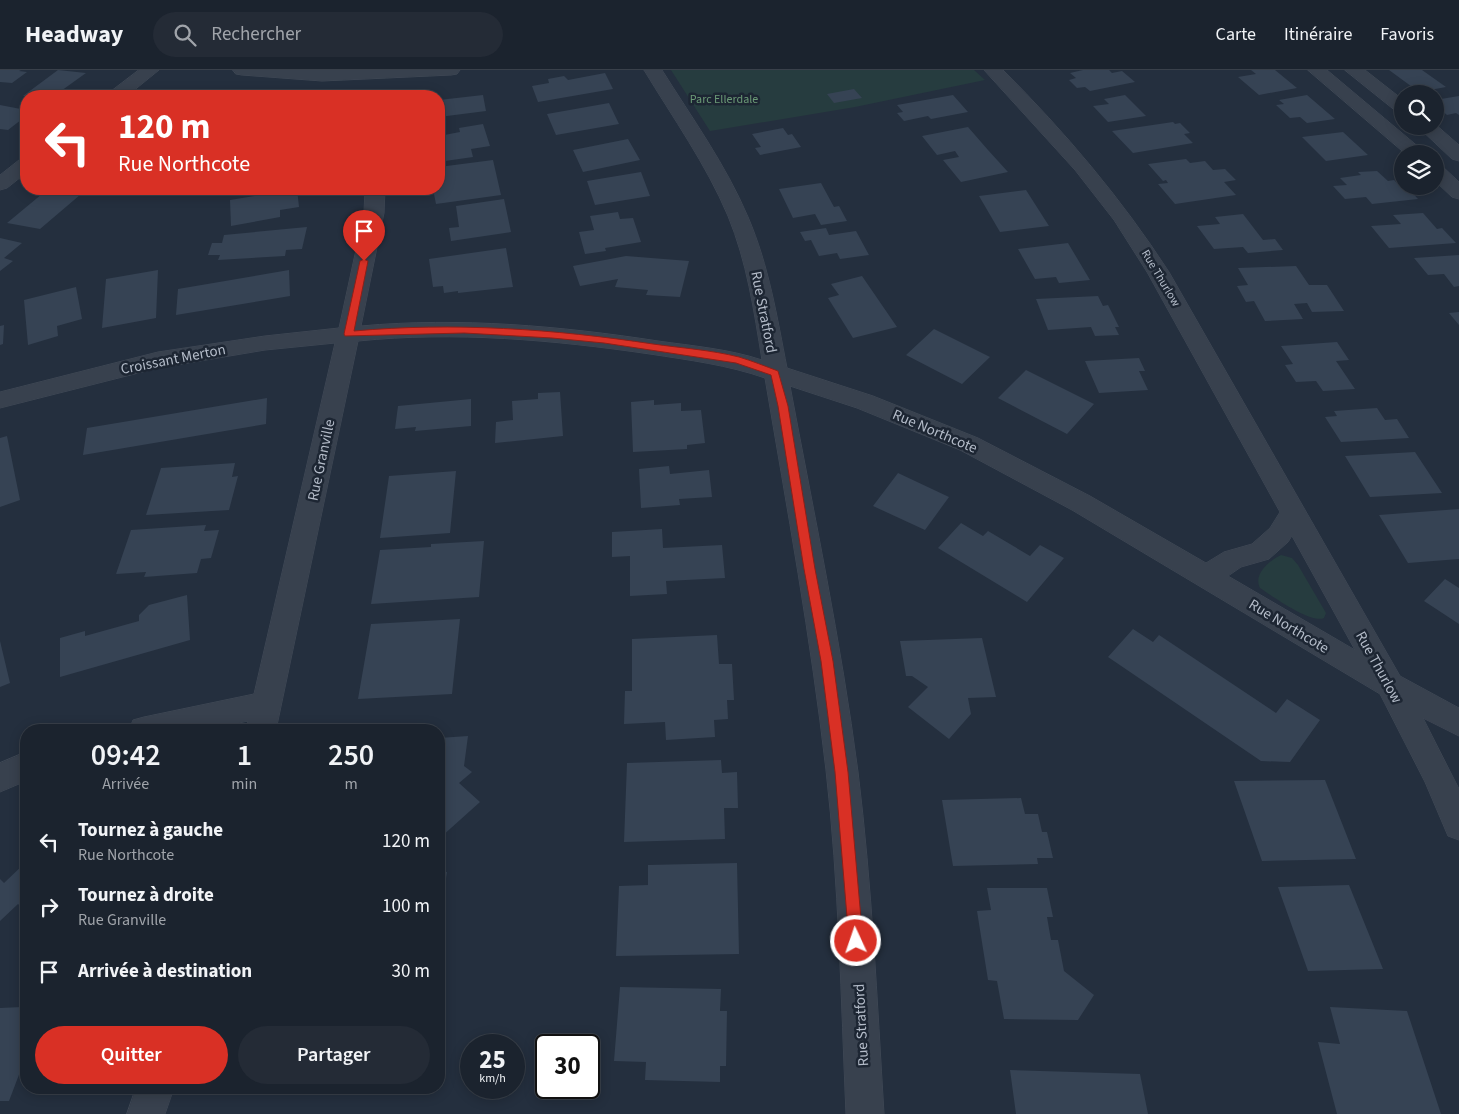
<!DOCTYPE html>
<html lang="fr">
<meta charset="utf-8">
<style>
:root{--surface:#1b232e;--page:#242b36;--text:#f1f3f6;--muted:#a0a4aa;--line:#39404a;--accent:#d93025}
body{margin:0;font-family:"Source Sans 3",sans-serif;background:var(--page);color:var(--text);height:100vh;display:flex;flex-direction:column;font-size:19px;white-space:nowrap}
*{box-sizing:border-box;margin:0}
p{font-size:16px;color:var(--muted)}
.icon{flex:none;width:28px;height:28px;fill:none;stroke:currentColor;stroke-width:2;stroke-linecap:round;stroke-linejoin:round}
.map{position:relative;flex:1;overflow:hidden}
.sheet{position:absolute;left:20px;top:654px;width:425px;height:370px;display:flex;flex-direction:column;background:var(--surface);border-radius:20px;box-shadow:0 2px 12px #0003,0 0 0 1px var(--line)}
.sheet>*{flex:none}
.guide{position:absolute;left:20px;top:20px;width:425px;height:105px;border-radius:20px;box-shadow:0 2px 12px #0003,0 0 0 1px var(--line);background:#d93025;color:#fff;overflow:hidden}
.controls{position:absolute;left:1394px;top:15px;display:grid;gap:10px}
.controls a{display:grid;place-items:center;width:50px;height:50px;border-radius:50%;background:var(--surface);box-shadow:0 2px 12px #0003,0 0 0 1px var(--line);font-size:25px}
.speed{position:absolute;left:460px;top:964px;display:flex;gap:10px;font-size:25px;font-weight:700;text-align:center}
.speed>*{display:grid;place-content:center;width:65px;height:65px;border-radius:50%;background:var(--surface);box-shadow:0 2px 12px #0003,0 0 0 1px var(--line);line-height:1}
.speed small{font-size:12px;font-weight:400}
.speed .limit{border:2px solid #111;border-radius:8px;background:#fff;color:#111}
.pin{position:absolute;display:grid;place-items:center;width:42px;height:42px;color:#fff;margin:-51px -21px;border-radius:50% 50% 50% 0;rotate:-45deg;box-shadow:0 0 5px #0007}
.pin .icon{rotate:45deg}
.me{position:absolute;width:55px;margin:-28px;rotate:357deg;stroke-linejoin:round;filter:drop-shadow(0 0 4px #0008)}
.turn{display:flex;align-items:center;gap:18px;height:105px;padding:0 15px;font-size:22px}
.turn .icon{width:65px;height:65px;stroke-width:2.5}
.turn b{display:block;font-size:35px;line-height:42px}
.eta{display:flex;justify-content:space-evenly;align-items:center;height:85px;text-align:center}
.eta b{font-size:30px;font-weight:600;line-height:35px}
.action{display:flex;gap:10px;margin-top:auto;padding:10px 15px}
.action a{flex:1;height:58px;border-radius:30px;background:var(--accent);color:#fff;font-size:20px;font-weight:600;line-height:58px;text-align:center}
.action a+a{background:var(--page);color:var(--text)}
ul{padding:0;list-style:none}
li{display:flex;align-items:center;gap:15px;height:65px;padding:0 15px}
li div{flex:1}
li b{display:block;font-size:19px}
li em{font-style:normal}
header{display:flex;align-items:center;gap:30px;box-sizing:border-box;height:70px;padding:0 25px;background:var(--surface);border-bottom:1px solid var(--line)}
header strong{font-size:24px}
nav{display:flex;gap:28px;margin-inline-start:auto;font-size:18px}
.search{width:350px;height:45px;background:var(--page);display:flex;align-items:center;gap:12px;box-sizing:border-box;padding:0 18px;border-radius:28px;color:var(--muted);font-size:19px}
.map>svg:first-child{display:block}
.green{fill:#263c3f}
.building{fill:#364354}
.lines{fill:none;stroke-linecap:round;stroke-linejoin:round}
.minor-casing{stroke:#414a57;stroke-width:1}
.tertiary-casing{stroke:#414a57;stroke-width:1}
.minor{fill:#38414e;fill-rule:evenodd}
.tertiary{fill:#38414e;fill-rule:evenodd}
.route{fill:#d93025;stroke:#8d1f18}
.labels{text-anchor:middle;stroke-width:5;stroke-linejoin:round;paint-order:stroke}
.far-park-label{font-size:12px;fill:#6b9a76;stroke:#1d2633}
.far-street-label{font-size:12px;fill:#b4bcc9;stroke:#1d2633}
.street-label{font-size:15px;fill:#b4bcc9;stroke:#1d2633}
</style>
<header>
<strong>Headway</strong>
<div class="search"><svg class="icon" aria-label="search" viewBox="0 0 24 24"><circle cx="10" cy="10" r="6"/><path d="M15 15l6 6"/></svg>Rechercher</div>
<nav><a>Carte</a><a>Itinéraire</a><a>Favoris</a></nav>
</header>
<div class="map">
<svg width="1459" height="1044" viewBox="0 0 1459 1044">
<rect width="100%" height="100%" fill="#242f3e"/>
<path class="green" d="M671,0h303l11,10 -130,27 -145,24z
M1281,485l11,3 6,7 28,48 -2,5c-13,6 -52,-22 -64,-30 -7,-14 9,-27 21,-33z"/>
<path class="building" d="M0,0h21l-2,1 8,1 -15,11 -12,-1z
M58,0l28,3 -32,23h-31z
M1083,0h26l3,3 10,-2 13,11 -45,9 -5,-4 -8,1 -8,-8 7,-2 -6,-5z
M1251,0h24l22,18 -38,7 -21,-18 18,-3z
M1389,0h33l24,17 -27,5z
M605,3l8,16 -75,13 -6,-16 17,-3 -1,-4 16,-3 4,4z
M854,19l8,9 -28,5 -7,-9z
M483,25l3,16 -47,6v-17z
M953,25l15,17 -37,7 -3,-3 -24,5 -7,-8 6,-1 -6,-7z
M1125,25l21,21 -38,6 -15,-16 16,-2 -5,-5z
M1307,25l28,24 -28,4 -7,-6 -10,1 -14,-13 8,-1 -5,-4z
M1459,26v19l-3,-2 -9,2 -12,-10v-5z
M609,33l10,21 -63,11 -9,-21z
M0,35l26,5v6l-18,14 -8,-1z
M1173,52l2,2 5,-1 10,10 -6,1 9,9 -60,10 -21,-22z
M483,54l7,22 -19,3 2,8 -28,4 -1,-7 -5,1v-19l21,-4 -1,-4z
M968,57l20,23 20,22 -47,10 -18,-22 16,-3 -4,-6 -18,4 -15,-19z
M783,58l5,7 4,-1 9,13 -41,8 -5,-7 6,-1 -9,-13z
M1343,62l25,23 -42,6 -24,-24z
M628,69l12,21 -57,12 -10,-22z
M1186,89l4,4 15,-2 8,9 12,-1 11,11 -12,2 12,13 -61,9 -17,-20 10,-1 -2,-3 -3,1 -15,-17z
M493,90l8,35 -65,9 -3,-15h6v-22z
M1377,101l11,10 6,-1 7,7 5,-1 12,13 -46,5 -6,-7 -21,2 -12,-13 14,-1 -7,-7 21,-3 -3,-3z
M641,102l9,24 -55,9 -8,-24z
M821,113l13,24 5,-1 8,15 -26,4 -6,-11 -22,4 -14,-29z
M48,119h39l-47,40 -33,-6z
M297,119l2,18 -19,3v7l-49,9 -1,-26z
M1026,120l23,36 -49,6 -21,-36z
M504,129l7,33 -60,9 -2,-13 10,-1 -3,-21z
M618,142l2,7 13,-1 8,24 -36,6 1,3 -21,3 -6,-22 15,-2 -4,-14z
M1423,143l14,16 5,-1 14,15 -67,5 -18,-22 30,-2 -8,-9z
M1243,144l20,26 12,-1 8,11 -35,3 -5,-6 -29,2 -17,-23 23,-2 -5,-7z
M307,157l-5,22 -16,1 -1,6 -67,4 2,-5h-12l4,-12h10l2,-8z
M826,158l3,7 27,-4 13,24 -29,4 -3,-6 -18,3 -8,-16 -6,1 -5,-9z
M0,168l22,5 -18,15 9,3 -13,10z
M1068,173l22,37 -31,3 -3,-6 -21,2 -17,-30z
M506,178l7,39 -55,6v-2l-14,2 -1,-7 -10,1 -4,-28z
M1459,185v31l-5,1 -10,-13 -16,1 -14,-17z
M626,186l63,5 -9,36 -34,-2 2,-5 -33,-3 3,-8 -38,7 -7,-20z
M1296,196l13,19h18l17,26 -32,1 -5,-9 -13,1 9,15 -38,2 -11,-20 -8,1 -9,-16 11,-1 -10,-17z
M158,200l-2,48 -54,10 4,-49z
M289,200l1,26 -114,19 2,-26z
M862,206l35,51 -44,11 -25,-40 11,-3 -8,-11z
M76,217l6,32 -25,7 1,10 -30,9 -4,-45z
M1098,226l5,10 5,-1 11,22h-4l4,8 -24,1 -4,-9 -43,3 -12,-31z
M1459,242v13l-10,-12z
M4,255l-1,19 -3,1v-19z
M934,259l56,28 -28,27 -56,-29z
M1337,272l12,18 -13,1 19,28 -32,2 -7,-10 -20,1 -11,-17 8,-1 -12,-18z
M1139,288l6,13h-6l9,19 -49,3 -14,-32z
M1026,300l68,34 -27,30 -69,-36z
M560,322l3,44 -68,7 1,-21 17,-2 -1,-19 26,-2v-6z
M267,328l-1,26 -183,31 4,-27z
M471,329v27l-56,5 1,-4 -21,2 3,-23z
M654,330v5l27,-2v8l20,-1 4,33 -18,2v4l-54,3 -2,-50z
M1377,338l8,12 12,-1 12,19 -68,4 -16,-25 12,-1 -3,-5z
M7,366l13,64 -20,7v-69z
M1415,382l27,41 -72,4 -25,-41z
M235,393l-3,14 6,-1 -9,34 -83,5 15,-47z
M669,396l1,8 39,-4 3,27 -33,2 1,6 -39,3 -2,-39z
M456,401l-6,62 -70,5 9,-62z
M898,403l51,24 -24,33 -52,-24z
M1459,439v50l-51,4 -29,-48z
M961,453l22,13 5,-5 42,25 10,-11 24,13 -37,44 -89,-54z
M206,455l-2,6 15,-1 -8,28 -10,1 -4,14 -53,4 2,-5 -30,2 15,-44z
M662,459l1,19 59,-3 3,33 -59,3 1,13 -37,2v-40l-18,1v-25z
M484,471l-5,56 -108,7 9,-54 51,-3v-3z
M1445,509l14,9v36l-35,-23z
M187,525l3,45 -130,37v-39l25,-7v5l54,-15v-6l10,-10z
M460,549l-8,75 -94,5 13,-75z
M1133,559l20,13 6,-7 117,78 11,-14 33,21 -30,42 -29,-1 -153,-104z
M717,565l2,29h13l2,36h-7l1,19 -14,1 1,17 -49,3 -1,-18 -41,2 1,-33h7v-52z
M982,568l14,59 -28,1 3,16 -22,25 -41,-32 20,-20 -16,-11h-6l-6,-35z
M0,571l10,42 -10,4z
M468,666l-4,30 8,6 -13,11 21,19 -39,35 -2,-1v-98z
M721,690l1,13 15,-1 1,36h-14l1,31 -101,3 3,-79z
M1325,710l31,79 -94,2 -28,-80z
M1021,728l4,16h13l4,18h5l6,26h-16l1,6 -85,2 -11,-66z
M26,792v49l-8,-7 -18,17v-42l4,4z
M737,793l2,91 -123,2 3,-70 29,-1v-20z
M439,802h8l-7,44h-1z
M1349,815l34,84 -75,2 -30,-84z
M987,818h60l6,29h-6l4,23h7l6,31 30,24 -16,25 -74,-1 -7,-38 -9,-1 -11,-69 14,-1z
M620,917l101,2 -1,22h7l-1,55h-6v16l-75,-2 1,-18 -32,-1z
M24,931h2v71h-6l-11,29h-9v-93l22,-1z
M1330,937l77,4 34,103h-104l-19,-72 22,2z
M1010,1000l130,4 8,40h-132z"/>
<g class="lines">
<defs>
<path id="minor" d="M139,0h20l-32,26h-20l3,-4z
M233,0h227l-3,4 -6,1 -129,6 -80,-6 -6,-1z
M644,0h18c30,48 64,95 86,147 21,49 29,100 39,151l86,28 105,42 112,58 116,67 18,-11 28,-8 18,-16 10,-16 -133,-240 -33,-52 -39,-50 -91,-100h19c62,62 118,128 166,202l231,404 59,32v28l-36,-18 36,71v51l-11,-4 -23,-54 -45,-88 -308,-184 -112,-60 -103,-42 -67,-22c24,128 51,256 68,386 14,114 19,228 26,342h-38c-5,-115 -7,-230 -20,-344 -15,-131 -39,-262 -61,-392 -37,-13 -76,-18 -115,-24 -96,-14 -195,-23 -292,-13l-82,389h-30l2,-9 -41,9h-78l4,-10 11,-3 110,-23 81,-351 -70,7 -107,18 -158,40v-16l158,-40 107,-16 74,-8 25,-115 1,-24h20l-1,24 -23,113c99,-9 199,0 297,15 35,5 71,8 104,19 -8,-49 -15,-98 -34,-144 -22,-52 -55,-98 -84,-146zM1292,466l63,114 -127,-74 13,-9 28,-8 19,-17z
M26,88v15l-19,15 -7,2v-15l19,-15z
M26,682v29l-26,11v-29z
M136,1018h38l-9,26h-38z"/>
<path id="tertiary" d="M1308,0h19l100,84h-21z
M1345,0h20l37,29v13l-6,-1z
M1435,54l24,21v16l-7,-2 -35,-33h18z
M1435,94l7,2 17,16v17l-7,-2 -17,-16z"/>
</defs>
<use href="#minor" class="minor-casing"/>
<use href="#tertiary" class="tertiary-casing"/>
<use href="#minor" class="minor"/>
<use href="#tertiary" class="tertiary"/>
</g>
<path class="route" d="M364,189l4,2 -14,70c99,-9 200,-2 299,13 28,4 58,6 86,13 13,4 26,9 39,14l10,35 27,163 18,92 15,111 15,169 -2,5 -5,2 -5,-2 -2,-5 -14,-169 -14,-111 -17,-92 -26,-163 -7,-31 -35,-12 -132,-20 -52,-5 -88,-5 -119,3 -1,-2 16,-73z"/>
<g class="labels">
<g class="far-park-label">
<text x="724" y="33">Parc Ellerdale</text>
</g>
<g class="far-street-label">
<text transform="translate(1161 208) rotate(59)" y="4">Rue Thurlow</text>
</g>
<g class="street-label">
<text transform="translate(764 242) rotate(79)" y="5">Rue Stratford</text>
<text transform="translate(173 289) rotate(-11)" y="5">Croissant Merton</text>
<text transform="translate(935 361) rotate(23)" y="5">Rue Northcote</text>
<text transform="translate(321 390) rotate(-78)" y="5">Rue Granville</text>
<text transform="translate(1289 556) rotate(31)" y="5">Rue Northcote</text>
<text transform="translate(1379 597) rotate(61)" y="5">Rue Thurlow</text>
<text transform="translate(861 955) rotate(-93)" y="5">Rue Stratford</text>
</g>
</g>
</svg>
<div class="controls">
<a><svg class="icon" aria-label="search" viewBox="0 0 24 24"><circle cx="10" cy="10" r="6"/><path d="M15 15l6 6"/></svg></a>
<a><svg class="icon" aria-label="layers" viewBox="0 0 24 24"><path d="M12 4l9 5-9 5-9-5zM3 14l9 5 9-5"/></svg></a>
</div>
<div class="speed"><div>25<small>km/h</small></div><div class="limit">30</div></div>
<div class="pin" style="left:364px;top:191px;background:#d93025"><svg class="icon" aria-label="arrive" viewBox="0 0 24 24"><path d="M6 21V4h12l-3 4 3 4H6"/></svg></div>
<svg class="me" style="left:856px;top:871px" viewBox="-20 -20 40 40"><circle r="17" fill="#d93025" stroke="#fff" stroke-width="3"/><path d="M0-11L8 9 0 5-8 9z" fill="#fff"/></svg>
<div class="guide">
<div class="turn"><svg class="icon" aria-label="left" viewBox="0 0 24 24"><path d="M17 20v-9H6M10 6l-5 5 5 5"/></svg><div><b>120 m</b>Rue Northcote</div></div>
</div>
<section class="sheet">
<div class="eta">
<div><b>09:42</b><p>Arrivée</p></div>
<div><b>1</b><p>min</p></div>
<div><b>250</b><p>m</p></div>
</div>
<ul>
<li><svg class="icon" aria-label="left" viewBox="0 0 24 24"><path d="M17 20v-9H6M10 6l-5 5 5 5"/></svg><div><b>Tournez à gauche</b><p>Rue Northcote</p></div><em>120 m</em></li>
<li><svg class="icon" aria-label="right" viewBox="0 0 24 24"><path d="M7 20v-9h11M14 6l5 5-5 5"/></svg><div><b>Tournez à droite</b><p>Rue Granville</p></div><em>100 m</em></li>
<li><svg class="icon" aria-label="arrive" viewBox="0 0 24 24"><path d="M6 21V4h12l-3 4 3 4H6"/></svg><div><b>Arrivée à destination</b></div><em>30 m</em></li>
</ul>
<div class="action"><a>Quitter</a><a>Partager</a></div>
</section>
</div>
